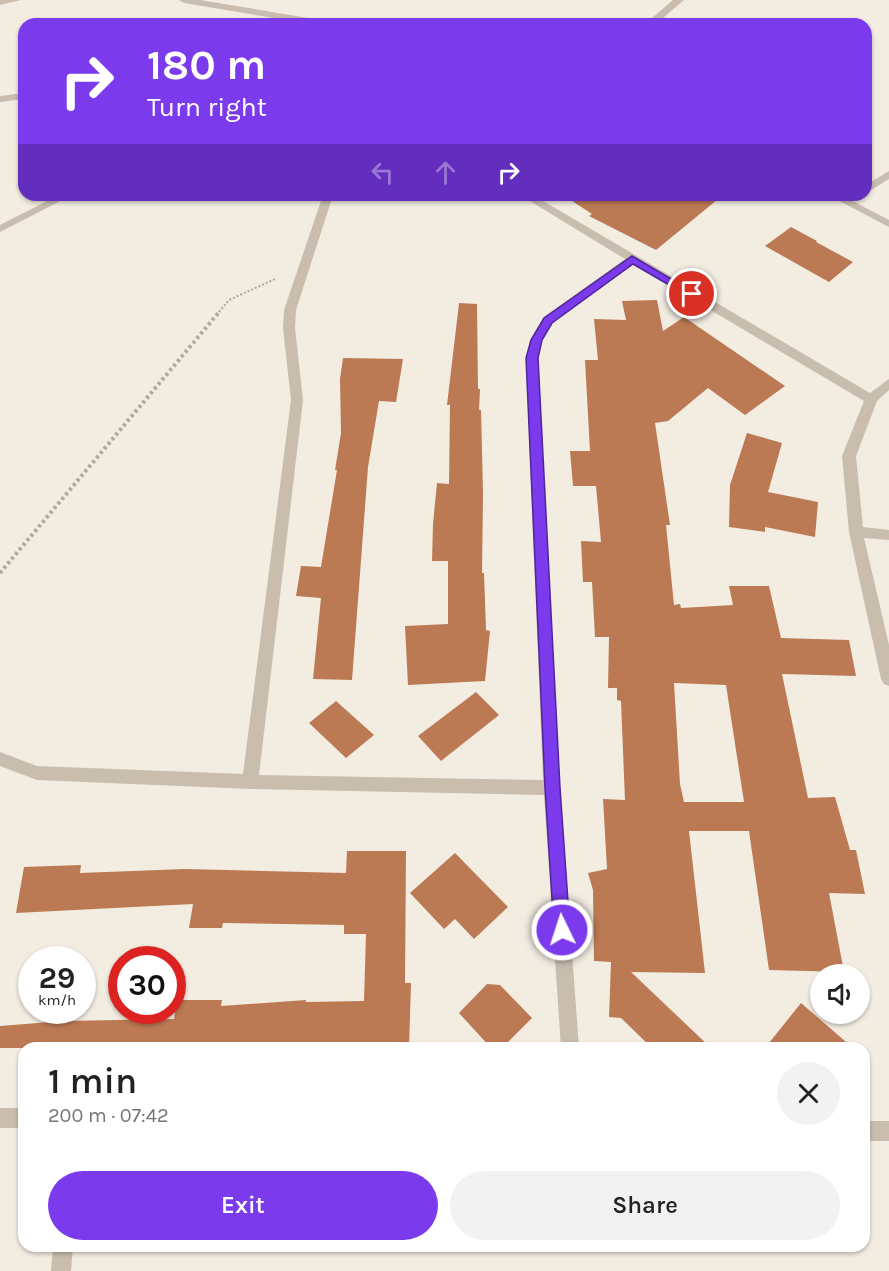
<!DOCTYPE html>
<meta charset="utf-8">
<style>
:root{--surface:#fff;--page:#f2f2f2;--text:#222;--muted:#767676;--accent:#7c3aed}
body{margin:0;font-family:Karla,sans-serif;background:var(--page);color:var(--text);height:100vh;display:flex;flex-direction:column;font-size:22px;white-space:nowrap}
*{box-sizing:border-box;margin:0}
p{font-size:20px;color:var(--muted)}
.icon{flex:none;width:33px;height:33px;fill:none;stroke:currentColor;stroke-width:2;stroke-linecap:round;stroke-linejoin:round}
.map{position:relative;flex:1;overflow:hidden}
.sheet{position:absolute;left:18px;top:1042px;width:852px;height:210px;display:flex;flex-direction:column;background:var(--surface);border-radius:18px;box-shadow:0 2px 4px #0004}
.sheet>*{flex:none}
.top-card{position:absolute;left:18px;top:18px;width:854px;height:183px;border-radius:18px;box-shadow:0 2px 4px #0004;background:#7c3aed;color:#fff;overflow:hidden}
.fabs{position:absolute;left:810px;top:964px;display:grid;gap:12px}
.fabs a{display:grid;place-items:center;width:60px;height:60px;border-radius:50%;background:var(--surface);box-shadow:0 2px 4px #0004;font-size:30px}
.speed{position:absolute;left:18px;top:946px;display:flex;gap:12px;font-size:30px;font-weight:700;text-align:center}
.speed>*{display:grid;place-content:center;width:78px;height:78px;border-radius:50%;background:var(--surface);box-shadow:0 2px 4px #0004;line-height:1}
.speed small{font-size:15px;font-weight:400}
.speed .limit{border:9px solid #d22;background:#fff;color:#111}
.pin{position:absolute;display:grid;place-items:center;width:51px;height:51px;color:#fff;margin:-26px;border:3px solid #fff;border-radius:50%;box-shadow:0 2px 6px #0007}
.me{position:absolute;width:66px;margin:-33px;rotate:356deg;stroke-linejoin:round;filter:drop-shadow(0 0 4px #0008)}
.turn{display:flex;align-items:center;gap:21px;height:126px;padding:0 30px;font-size:27px}
.turn .icon{width:78px;height:78px;stroke-width:2.5}
.turn b{display:block;font-size:42px;line-height:51px}
.lanes{display:flex;align-items:center;height:57px;padding:0 30px;background:#0003;justify-content:center;gap:30px;direction:ltr}
.lanes .off{opacity:.35}
.round{display:grid;place-items:center;flex:none;width:63px;height:63px;border-radius:32px;background:var(--page)}
.summary{display:flex;align-items:center;justify-content:space-between;height:102px;padding:0 30px}
h1{font-size:36px;font-weight:600;line-height:45px}
.cta{display:flex;gap:12px;margin-top:auto;padding:12px 30px}
.cta a{flex:1;height:69px;border-radius:36px;background:var(--accent);color:#fff;font-size:24px;font-weight:600;line-height:69px;text-align:center}
.cta a+a{background:var(--page);color:var(--text)}
.map>svg:first-child{display:block}
.building{fill:#bc7a54;fill-rule:evenodd}
.lines{fill:none;stroke-linecap:round;stroke-linejoin:round}
.path-far1{stroke:#b5a898;stroke-width:2;stroke-dasharray:2 2;stroke-linecap:butt}
.path{stroke:#b5a898;stroke-width:4;stroke-dasharray:3 3;stroke-linecap:butt}
.minor{fill:#c9bdae;fill-rule:evenodd}
.route{fill:#7c3aed;stroke:#51269a;stroke-width:1.5}
</style>
<div class="map">
<svg width="889" height="1271" viewBox="0 0 889 1271">
<rect width="100%" height="100%" fill="#f2ece1"/>
<path class="building" d="M563,195h160l-67,55 -67,-34 3,-2z
M791,227l26,14 -1,1 37,20 -24,20 -64,-36z
M657,300l6,31 21,-14 101,69 -40,29 -37,-27 -40,33 -13,2 15,102h-4l8,80 6,-1 1,4 52,-3 -4,-19h40l12,52 68,2 7,36 -74,-2 26,124 27,-1 15,53h6l9,44 -36,-1 15,79 -75,-2 -20,-139h-60l16,142 -74,-1 80,76h-59l-31,-30 -12,-1 2,-55 -17,-1 -1,-71 -5,-17 19,-4 -4,-70 22,1 -4,-99 -4,-1v-12h-9l1,-51h-14l-3,-55h-9l-2,-41 20,1 -5,-56h-23l-3,-35h20l-5,-91h13l-4,-41 32,1 -4,-19zM674,683l52,2 18,117h-60l-4,-18z
M459,303l18,1 1,85h2l-1,21h2l2,83 -1,80h2l2,57 4,1 -5,50 -77,4 -3,-59 43,-2v-63h-16l1,-37 4,-41 12,1 1,-79h-3z
M343,358l60,1 -7,43 -17,-1 -11,66 -16,213 -39,-1 8,-81 -25,-2 5,-30 20,1 16,-97h-2l6,-37 -1,-54z
M747,433l35,10 -14,49 50,10 -3,35 -50,-10v5l-36,-5 1,-42z
M476,692l23,23 -58,46 -23,-25z
M336,701l38,34 -28,23 -37,-35z
M347,851h59l-1,132h6l-2,65h-409v-22l63,-5 111,-2 3,-19h45l-1,6 85,-6v2l58,-1 2,-67h-22v-9l-121,-2 -1,5h-33l4,-24 -177,9 8,-46 57,-2 -1,8 105,-4 161,4z
M455,853l53,54 -34,32 -19,-20 -11,10 -34,-36z
M487,984l13,1 32,33 -30,30h-11l-32,-35z
M801,1003l52,45h-88z"/>
<g class="lines">
<path class="path-far1" d="M219,312l10,-12 46,-21"/>
<path class="path" d="M0,573l220,-262"/>
<path class="minor" d="M0,0h21l-21,5z
M179,0h21l126,21 5,3h-21l-126,-21z
M673,0h11l-28,24h-11z
M24,93v6l-24,3v-6z
M889,171v8l-23,14v-8z
M59,195h13l-72,37v-7z
M323,195h10l-37,115 -1,18 8,72 -44,375 284,5 -17,-422 4,-18 14,-23 81,-58 -105,-64h13l337,198 19,-14v11l-12,11 -21,55 7,71 26,3v10l-25,-2 25,107v41l-5,-2 -3,-5 -32,-147 -7,-76 22,-55 -231,-137 -81,59 -10,17 -4,18 22,430 19,260h-18l-17,-253 -294,-6 -213,-9 -37,-14v-14l37,14 206,8 48,-374 -8,-72 1,-18z
M828,195h13l48,25v7z
M0,1108h24v20h-24z
M864,1121h25v20h-25z
M53,1246h20l-2,25h-20z"/>
</g>
<path class="route" d="M632,256l65,38 -5,3 -4,-1 -55,-32 -81,59 -10,17 -4,18 22,430 10,142 -2,6 -6,2 -6,-2 -2,-6 -9,-142 -19,-430 5,-18 13,-22z"/>
</svg>
<div class="fabs">
<a><svg class="icon" aria-label="sound" viewBox="0 0 24 24"><path d="M4 9h4l5-4v14l-5-4H4zM17 9q2 3 0 6"/></svg></a>
</div>
<div class="speed"><div>29<small>km/h</small></div><div class="limit">30</div></div>
<div class="pin" style="left:692px;top:294px;background:#d93025"><svg class="icon" aria-label="arrive" viewBox="0 0 24 24"><path d="M6 21V4h12l-3 4 3 4H6"/></svg></div>
<svg class="me" style="left:562px;top:930px" viewBox="-20 -20 40 40"><circle r="17" fill="#7c3aed" stroke="#fff" stroke-width="3"/><path d="M0-11L8 9 0 5-8 9z" fill="#fff"/></svg>
<div class="top-card">
<div class="turn"><svg class="icon" aria-label="right" viewBox="0 0 24 24"><path d="M7 20v-9h11M14 6l5 5-5 5"/></svg><div><b>180 m</b>Turn right</div></div>
<div class="lanes"><svg class="icon off" aria-label="left" viewBox="0 0 24 24"><path d="M17 20v-9H6M10 6l-5 5 5 5"/></svg><svg class="icon off" aria-label="ahead" viewBox="0 0 24 24"><path d="M12 20V5M6 11l6-6 6 6"/></svg><svg class="icon" aria-label="right" viewBox="0 0 24 24"><path d="M7 20v-9h11M14 6l5 5-5 5"/></svg></div>
</div>
<section class="sheet">
<div class="summary"><div><h1>1 min</h1><p>200 m · 07:42</p></div><a class="round"><svg class="icon" aria-label="close" viewBox="0 0 24 24"><path d="M6 6l12 12M18 6L6 18"/></svg></a></div>
<div class="cta"><a>Exit</a><a>Share</a></div>
</section>
</div>
